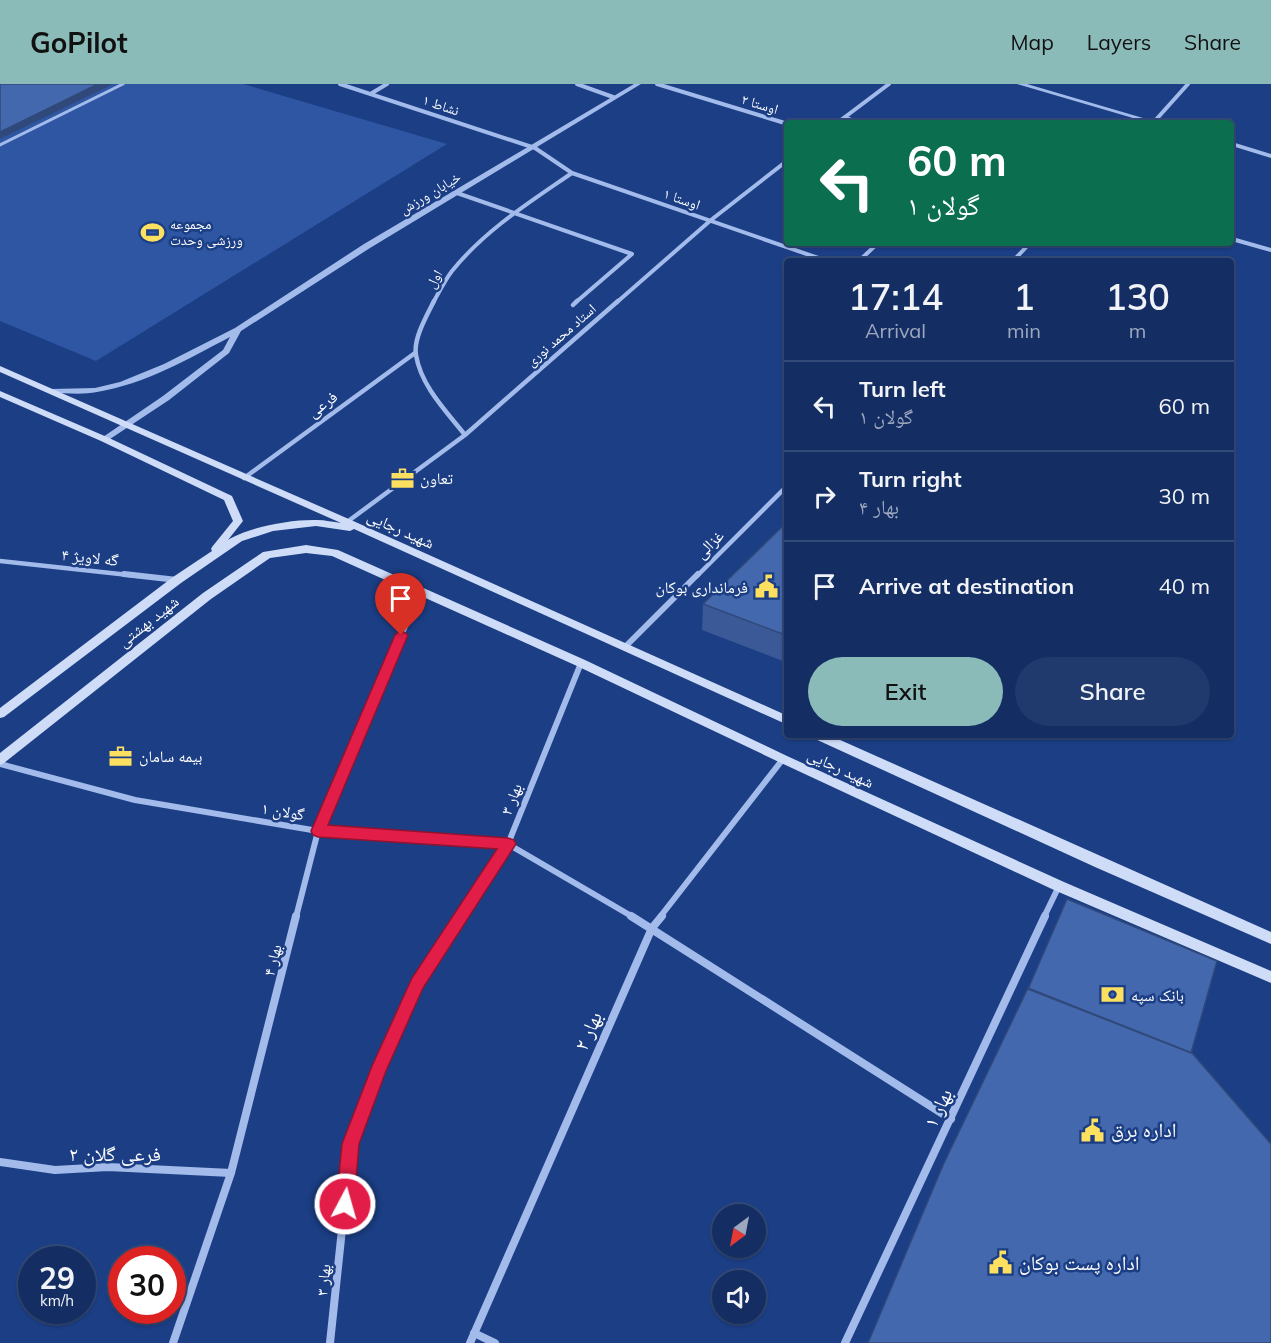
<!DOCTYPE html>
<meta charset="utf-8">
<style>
:root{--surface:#142e64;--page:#213a6d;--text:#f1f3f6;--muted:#9da8bf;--line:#334a78;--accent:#8bbbb9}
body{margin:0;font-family:Mulish,"Noto Naskh Arabic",sans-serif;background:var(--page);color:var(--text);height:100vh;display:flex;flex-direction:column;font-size:22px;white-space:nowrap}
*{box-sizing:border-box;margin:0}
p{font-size:20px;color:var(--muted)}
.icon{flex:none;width:33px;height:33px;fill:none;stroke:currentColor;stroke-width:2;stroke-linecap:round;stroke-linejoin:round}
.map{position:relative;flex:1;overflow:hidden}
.panel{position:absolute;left:784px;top:174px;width:450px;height:480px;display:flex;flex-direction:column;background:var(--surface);border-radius:6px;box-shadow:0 2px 4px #0004,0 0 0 2px var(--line)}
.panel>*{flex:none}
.banner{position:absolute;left:784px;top:36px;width:450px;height:126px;border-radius:6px;box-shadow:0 2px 4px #0004,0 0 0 2px var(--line);background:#0b6e4f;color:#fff;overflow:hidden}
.needle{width:39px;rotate:212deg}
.controls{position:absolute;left:712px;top:1120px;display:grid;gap:12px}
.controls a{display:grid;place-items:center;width:54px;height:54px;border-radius:50%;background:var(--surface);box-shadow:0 2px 4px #0004,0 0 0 2px var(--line);font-size:30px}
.speed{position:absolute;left:18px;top:1162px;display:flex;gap:12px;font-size:30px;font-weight:700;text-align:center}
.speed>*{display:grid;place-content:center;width:78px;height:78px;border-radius:50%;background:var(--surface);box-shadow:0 2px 4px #0004,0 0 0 2px var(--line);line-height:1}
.speed small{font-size:15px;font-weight:400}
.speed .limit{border:9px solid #d22;background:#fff;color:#111}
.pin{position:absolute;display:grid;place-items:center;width:51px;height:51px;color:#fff;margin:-62px -26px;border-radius:50% 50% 50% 0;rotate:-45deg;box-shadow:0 0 6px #0007}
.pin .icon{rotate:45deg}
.me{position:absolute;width:66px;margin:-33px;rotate:6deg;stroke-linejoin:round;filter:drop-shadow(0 0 4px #0008)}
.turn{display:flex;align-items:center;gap:21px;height:126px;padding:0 24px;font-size:27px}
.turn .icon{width:78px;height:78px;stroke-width:2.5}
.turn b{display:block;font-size:42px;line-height:51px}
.eta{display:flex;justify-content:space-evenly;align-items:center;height:102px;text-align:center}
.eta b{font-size:36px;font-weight:600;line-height:42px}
.button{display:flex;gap:12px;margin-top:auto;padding:12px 24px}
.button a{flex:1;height:69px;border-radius:36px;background:var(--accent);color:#111;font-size:24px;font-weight:600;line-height:69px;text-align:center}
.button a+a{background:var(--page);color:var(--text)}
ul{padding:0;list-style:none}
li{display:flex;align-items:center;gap:18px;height:90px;padding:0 24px;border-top:2px solid var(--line)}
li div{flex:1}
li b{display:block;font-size:22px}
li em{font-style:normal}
header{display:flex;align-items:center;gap:36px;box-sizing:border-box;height:84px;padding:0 30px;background:var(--accent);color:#111}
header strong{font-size:28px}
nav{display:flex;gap:33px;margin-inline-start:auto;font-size:21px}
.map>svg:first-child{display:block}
.green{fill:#2e56a3}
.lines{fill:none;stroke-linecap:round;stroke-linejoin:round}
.service{stroke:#a2bbeb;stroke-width:3}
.minor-far3{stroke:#a2bbeb;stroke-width:4}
.minor-far2{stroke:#a2bbeb;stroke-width:4.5}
.minor-far1{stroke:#a2bbeb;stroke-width:6}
.minor{stroke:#a2bbeb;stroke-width:8}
.tertiary{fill:#a2bbeb;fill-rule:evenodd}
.secondary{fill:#cedcf8;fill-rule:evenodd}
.wall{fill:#3a5996}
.shaded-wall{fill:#30497a}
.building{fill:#4468ae;stroke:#30497a;stroke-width:1.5}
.route{fill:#e11d48;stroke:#92132f;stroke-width:1.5}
.labels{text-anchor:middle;stroke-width:5;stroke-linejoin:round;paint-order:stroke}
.far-street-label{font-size:14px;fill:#fff;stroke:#1b3e85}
.far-poi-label{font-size:14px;fill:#fff;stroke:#1b3e85;text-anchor:start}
.street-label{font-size:16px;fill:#fff;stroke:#1b3e85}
.poi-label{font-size:16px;fill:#fff;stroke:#1b3e85;text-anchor:start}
.near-street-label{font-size:20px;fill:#fff;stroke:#1b3e85}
.near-poi-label{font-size:20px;fill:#fff;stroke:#1b3e85;text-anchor:start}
</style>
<header>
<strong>GoPilot</strong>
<nav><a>Map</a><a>Layers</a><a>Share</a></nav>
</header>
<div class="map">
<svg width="1271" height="1259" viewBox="0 0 1271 1259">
<rect width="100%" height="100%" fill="#1b3e85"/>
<path class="green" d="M0,0h243l204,60 -351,217 -96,-40z"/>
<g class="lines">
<path class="service" d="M0,61l123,-61"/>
<path class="minor-far3" d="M340,0l195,64 37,25 255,88
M577,0l36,13
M657,0l131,40
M372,9l15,-9
M845,34l16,5
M837,39l52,-39
M1153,39l35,-39
M457,109l175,61 -57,49
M1232,155l39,11
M859,177l19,-18
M1013,177l17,-18
M433,219c6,-11 12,-23 19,-32 33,-41 78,-69 120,-98
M616,219l95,-83 77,-60"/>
<path class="minor-far2" d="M434,217c-7,14 -21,38 -18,54 5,31 30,56 49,80
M573,221l4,-4
M244,394l171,-125
M347,438l118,-87 153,-134
M0,477l138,15
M697,492l91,-91"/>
<path class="minor-far1" d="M124,490l53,6
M625,563l73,-73
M0,680l135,36 183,31 190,13 125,73
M296,833l22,-86 102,-240
M460,833l48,-73 73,-181
M660,833l123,-158
M1044,833l15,-31"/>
<path class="minor" d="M631,832l320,203
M0,1078l55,8 53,-3 123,6
M474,1249l21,10
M173,1259l58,-170 65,-257
M330,1259l21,-199 27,-73 39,-88 44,-67
M470,1259l182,-415 10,-12
M845,1259l200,-427"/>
<path class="tertiary" d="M634,0h7l-271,164 -129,83 -12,22 -60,47 -62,41 -3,1 -4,-3 63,-43 60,-46 7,-13c-42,22 -85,47 -133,55 -14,3 -31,1 -46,1l-4,-2 4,-2 44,-1 25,-6 44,-18 71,-36 129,-84z
M1017,0h10l133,39h-10z
M1232,58l39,12v4l-39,-12z"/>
<path class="secondary" d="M0,282l351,154 437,196v9l-434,-196 -4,2 -34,-5 -43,5 -31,10 -61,42 -177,134 -4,1v-10l173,-131 39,-26 -1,-2 1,-2 21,-26 -9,-21 -123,-59 -101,-44v-6l107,46 125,59 11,25 -15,19c21,-13 64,-21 89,-20 8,0 16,2 24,3l-341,-151z
M306,461l32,5 247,110 202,96 277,126 207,89v12l-217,-93 -275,-128 -202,-96 -245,-110 -26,-3 -36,5 -59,41 -207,164 -4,2v-12l203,-160 60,-41z
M811,651h18l442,197v12l-176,-77 -282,-129z"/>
</g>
<path class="wall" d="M788,437v142l-86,-33 1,-26z"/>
<path class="shaded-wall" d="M98,0h15l-113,55v-7z"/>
<path class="building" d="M0,0h98l-98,48z
M788,437v115l-85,-32z
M1067,815l150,62 -26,92 -163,-64z
M1028,904l164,65 79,91v199h-403l76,-180z"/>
<path class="route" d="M401,546l7,5 -80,190 180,13 6,2 2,4 -93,144 -37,83 -27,73 -5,60 -3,7 -6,2 -7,-2 -2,-7 6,-60 30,-78 40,-88 85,-129 -179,-12 -5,-2 -2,-4 84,-196z"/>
<defs>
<symbol id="stadium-bare" viewBox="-9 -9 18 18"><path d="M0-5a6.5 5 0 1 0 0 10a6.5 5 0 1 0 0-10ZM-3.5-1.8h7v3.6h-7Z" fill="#fde05f" stroke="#1b3e85" stroke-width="2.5" paint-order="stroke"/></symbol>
<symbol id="office-bare" viewBox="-9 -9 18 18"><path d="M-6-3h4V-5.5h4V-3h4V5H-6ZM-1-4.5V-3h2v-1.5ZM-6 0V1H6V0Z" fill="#fde05f" stroke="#1b3e85" stroke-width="2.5" paint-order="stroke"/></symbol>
<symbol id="civic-bare" viewBox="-9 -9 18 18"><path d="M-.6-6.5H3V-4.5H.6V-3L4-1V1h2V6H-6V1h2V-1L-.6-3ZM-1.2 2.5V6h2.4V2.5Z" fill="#fde05f" stroke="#1b3e85" stroke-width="2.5" paint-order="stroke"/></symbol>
<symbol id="bank-bare" viewBox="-9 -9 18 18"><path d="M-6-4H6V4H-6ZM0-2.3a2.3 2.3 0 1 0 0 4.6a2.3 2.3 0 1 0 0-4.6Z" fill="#fde05f" stroke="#1b3e85" stroke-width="2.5" paint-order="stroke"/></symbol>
</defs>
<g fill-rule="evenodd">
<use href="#stadium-bare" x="136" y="132" width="33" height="33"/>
<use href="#office-bare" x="386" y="378" width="33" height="33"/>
<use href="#civic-bare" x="750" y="486" width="33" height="33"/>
<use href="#office-bare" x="104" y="656" width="33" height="33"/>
<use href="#bank-bare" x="1096" y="894" width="33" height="33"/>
<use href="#civic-bare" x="1076" y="1030" width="33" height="33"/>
<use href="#civic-bare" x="984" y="1162" width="33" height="33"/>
</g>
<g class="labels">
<g class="far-street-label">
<text transform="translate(760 20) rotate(17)" y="5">اوستا ۲</text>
<text transform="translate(441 21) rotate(19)" y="5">نشاط ۱</text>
<text transform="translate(430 109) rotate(-31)" y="5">خیابان ورزش</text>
<text transform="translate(682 115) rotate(19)" y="5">اوستا ۱</text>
<text transform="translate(434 195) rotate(-60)" y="5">اول</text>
<text transform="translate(561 251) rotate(-41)" y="5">استاد محمد نوری</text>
</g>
<g class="far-poi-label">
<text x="170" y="145">مجموعه<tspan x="170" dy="16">ورزشی وحدت</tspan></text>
</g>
<g class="street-label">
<text transform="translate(322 320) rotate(-36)" y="6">فرعی</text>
<text transform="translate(401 445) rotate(24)" y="6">شهید رجایی</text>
<text transform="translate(709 460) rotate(-45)" y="6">غزالی</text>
<text transform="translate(90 473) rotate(6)" y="6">گه لاویژ ۴</text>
<text transform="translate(148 537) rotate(-38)" y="6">شهید بهشتی</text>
<text transform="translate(841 684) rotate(25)" y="6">شهید رجایی</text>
<text transform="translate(511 715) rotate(-69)" y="6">بهار ۳</text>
<text transform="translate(283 727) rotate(9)" y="6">گولان ۱</text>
<text transform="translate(272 876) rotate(-76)" y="6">بهار ۴</text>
<text transform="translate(323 1196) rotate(-84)" y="6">بهار ۳</text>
</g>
<g class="poi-label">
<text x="420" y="400">تعاون</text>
<text x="748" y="509" text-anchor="end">فرمانداری بوکان</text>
<text x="139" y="678">بیمه سامان</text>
<text x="1131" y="917">بانک سپه</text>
</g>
<g class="near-street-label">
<text transform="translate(588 947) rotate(-66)" y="7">بهار ۲</text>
<text transform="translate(938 1024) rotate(-65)" y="7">بهار ۱</text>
<text x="115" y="1077">فرعی گلان ۲</text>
</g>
<g class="near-poi-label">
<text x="1111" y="1053">اداره برق</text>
<text x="1019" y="1186">اداره پست بوکان</text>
</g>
</g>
</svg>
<div class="controls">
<a><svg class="needle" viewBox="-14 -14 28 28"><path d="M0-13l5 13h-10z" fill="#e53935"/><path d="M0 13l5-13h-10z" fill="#9da8bf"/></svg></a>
<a><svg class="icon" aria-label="sound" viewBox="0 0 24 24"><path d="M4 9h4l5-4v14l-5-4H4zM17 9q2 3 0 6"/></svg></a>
</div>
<div class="speed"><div>29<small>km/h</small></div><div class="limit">30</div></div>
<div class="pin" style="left:401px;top:551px;background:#d93025"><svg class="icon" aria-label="arrive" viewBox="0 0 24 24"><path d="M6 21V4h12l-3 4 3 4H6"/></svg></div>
<svg class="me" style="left:345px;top:1120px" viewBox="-20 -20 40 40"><circle r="17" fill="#e11d48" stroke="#fff" stroke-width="3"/><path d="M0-11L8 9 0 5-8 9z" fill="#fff"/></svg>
<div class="banner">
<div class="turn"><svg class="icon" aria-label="left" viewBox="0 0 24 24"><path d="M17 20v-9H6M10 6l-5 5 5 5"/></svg><div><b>60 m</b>گولان ۱</div></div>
</div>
<section class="panel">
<div class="eta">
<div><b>17:14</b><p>Arrival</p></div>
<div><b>1</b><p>min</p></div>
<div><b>130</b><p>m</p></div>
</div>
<ul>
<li><svg class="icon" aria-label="left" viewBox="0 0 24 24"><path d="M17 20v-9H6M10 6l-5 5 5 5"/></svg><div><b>Turn left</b><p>گولان ۱</p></div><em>60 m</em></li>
<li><svg class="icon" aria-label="right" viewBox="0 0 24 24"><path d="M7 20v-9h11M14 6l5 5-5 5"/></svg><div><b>Turn right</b><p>بهار ۴</p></div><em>30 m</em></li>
<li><svg class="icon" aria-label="arrive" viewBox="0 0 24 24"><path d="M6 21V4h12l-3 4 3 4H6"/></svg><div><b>Arrive at destination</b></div><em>40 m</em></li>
</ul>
<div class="button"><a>Exit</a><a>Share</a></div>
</section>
</div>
